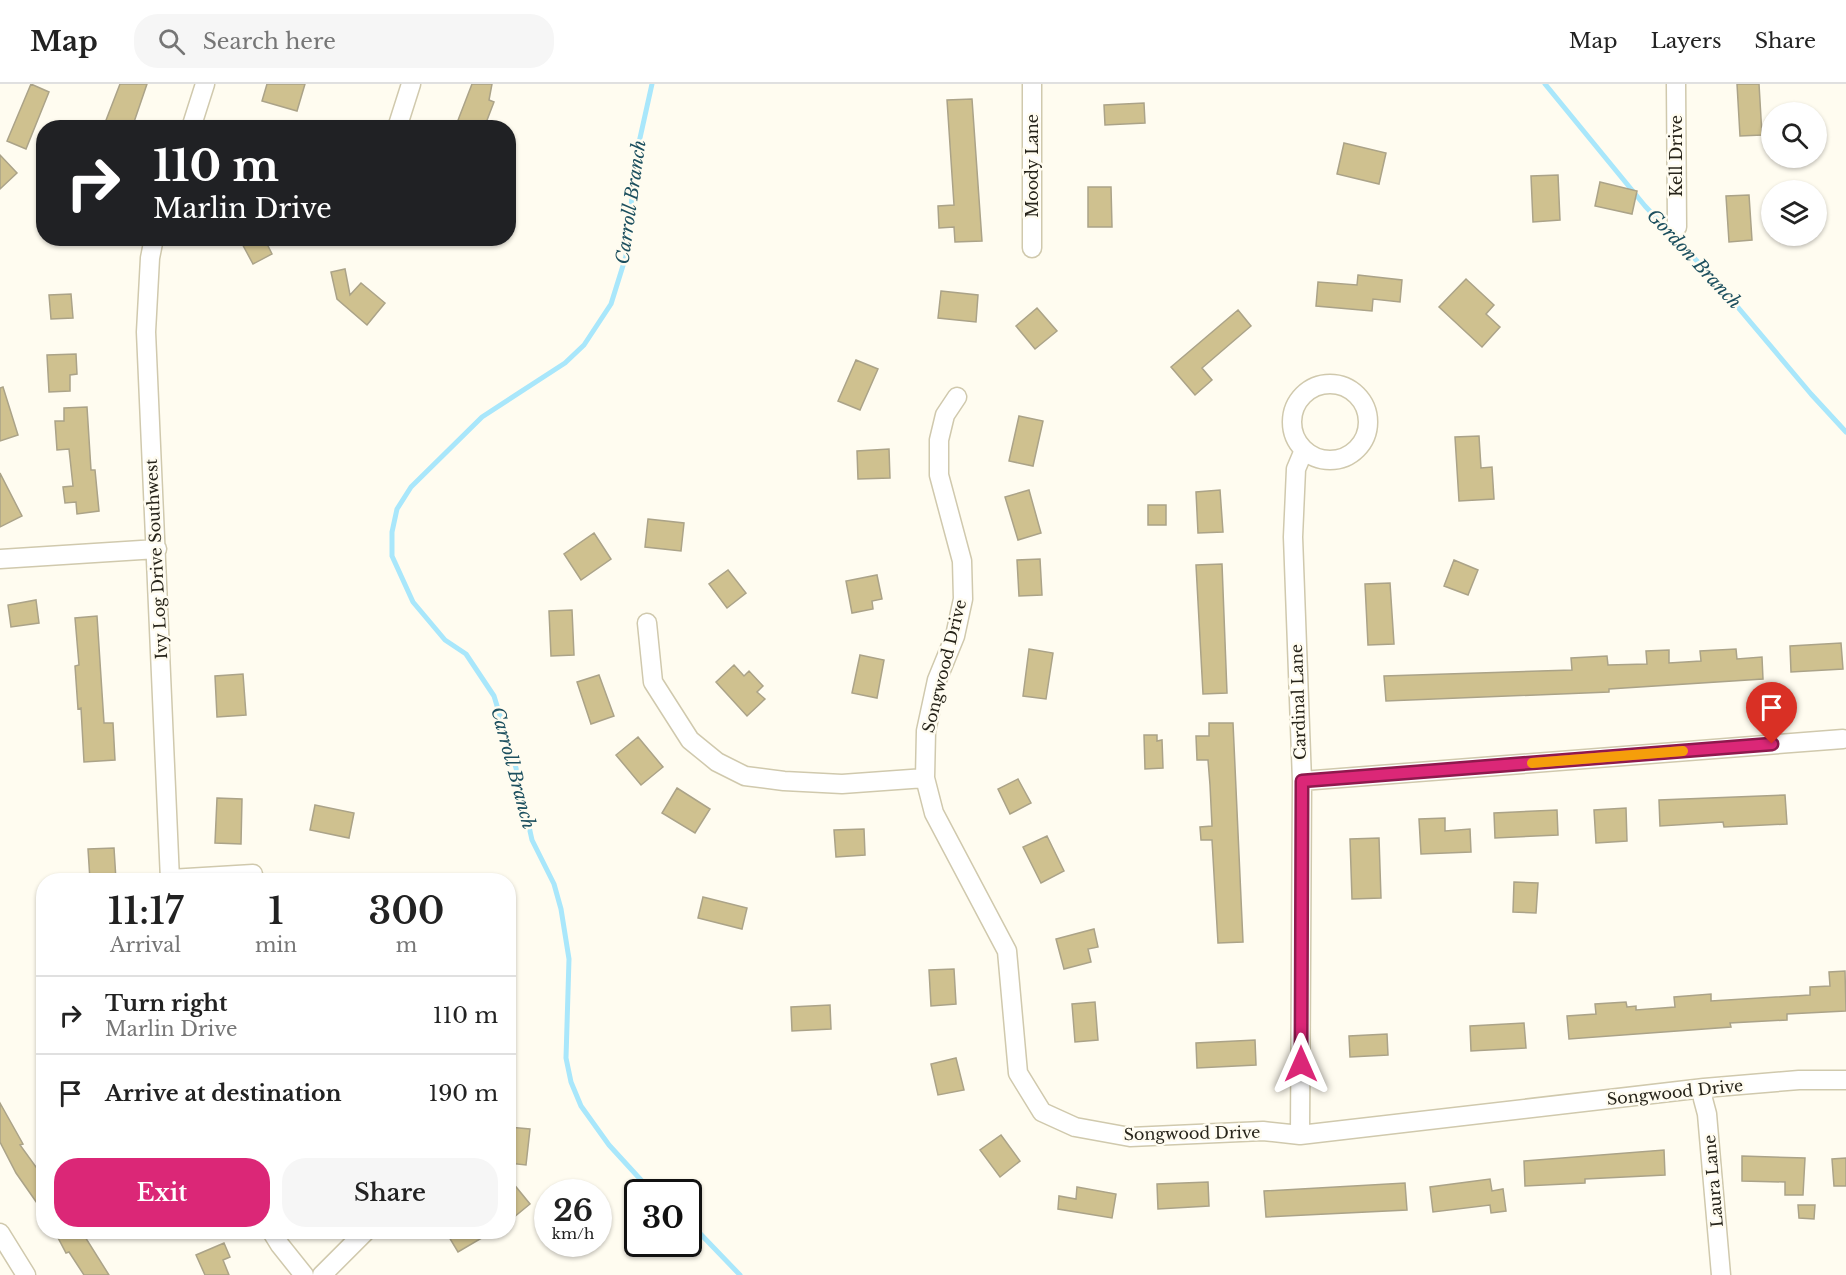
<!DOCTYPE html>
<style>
:root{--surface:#fff;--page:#f6f6f6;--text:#222;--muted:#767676;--line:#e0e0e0;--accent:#db2777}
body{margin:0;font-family:"Libre Baskerville",serif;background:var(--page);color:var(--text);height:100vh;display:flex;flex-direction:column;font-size:22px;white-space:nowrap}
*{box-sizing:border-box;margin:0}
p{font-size:20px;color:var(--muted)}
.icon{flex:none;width:33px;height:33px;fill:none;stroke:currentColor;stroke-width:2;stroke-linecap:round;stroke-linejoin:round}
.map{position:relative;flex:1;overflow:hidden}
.drawer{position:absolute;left:36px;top:789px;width:480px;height:366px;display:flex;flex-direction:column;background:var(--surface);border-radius:24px;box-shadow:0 2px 4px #0004}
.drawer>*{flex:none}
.guide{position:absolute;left:36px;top:36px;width:480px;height:126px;border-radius:24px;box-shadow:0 2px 4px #0004;background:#202124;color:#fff;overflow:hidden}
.buttons{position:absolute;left:1761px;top:18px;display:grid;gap:12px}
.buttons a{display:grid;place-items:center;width:66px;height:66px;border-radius:50%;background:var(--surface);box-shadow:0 2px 4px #0004;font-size:30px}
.speed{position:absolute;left:534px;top:1095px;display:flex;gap:12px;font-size:30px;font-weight:700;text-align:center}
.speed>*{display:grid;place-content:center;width:78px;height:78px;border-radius:50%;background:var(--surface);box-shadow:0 2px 4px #0004;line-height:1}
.speed small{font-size:15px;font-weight:400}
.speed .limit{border:3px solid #111;border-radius:9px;background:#fff;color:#111}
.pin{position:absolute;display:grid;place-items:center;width:51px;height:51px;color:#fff;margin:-62px -26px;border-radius:50% 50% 50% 0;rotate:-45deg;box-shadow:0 0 6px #0007}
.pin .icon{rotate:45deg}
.me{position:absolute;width:66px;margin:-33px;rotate:0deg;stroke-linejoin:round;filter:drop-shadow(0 0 4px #0008)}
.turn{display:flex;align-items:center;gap:21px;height:126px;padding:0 18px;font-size:27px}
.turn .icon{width:78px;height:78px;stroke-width:2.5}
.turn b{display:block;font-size:42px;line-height:51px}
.eta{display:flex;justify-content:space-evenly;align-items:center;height:102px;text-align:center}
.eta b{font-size:36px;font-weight:600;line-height:42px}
.button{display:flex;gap:12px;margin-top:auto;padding:12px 18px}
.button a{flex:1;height:69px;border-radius:24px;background:var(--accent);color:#fff;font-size:24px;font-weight:600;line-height:69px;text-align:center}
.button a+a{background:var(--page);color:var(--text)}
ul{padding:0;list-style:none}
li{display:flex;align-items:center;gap:18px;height:78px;padding:0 18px;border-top:2px solid var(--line)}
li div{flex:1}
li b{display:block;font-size:22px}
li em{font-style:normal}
header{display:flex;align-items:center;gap:36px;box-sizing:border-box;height:84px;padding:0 30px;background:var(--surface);border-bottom:2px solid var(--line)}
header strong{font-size:28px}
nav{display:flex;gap:33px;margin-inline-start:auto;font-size:21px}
.search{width:420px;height:54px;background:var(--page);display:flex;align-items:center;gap:15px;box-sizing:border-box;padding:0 21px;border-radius:24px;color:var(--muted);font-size:22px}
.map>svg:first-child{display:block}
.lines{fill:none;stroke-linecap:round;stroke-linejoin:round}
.stream{stroke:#a9e7fb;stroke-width:5}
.building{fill:#cfc18f;stroke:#aba388;stroke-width:1.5}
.street-casing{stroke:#d0c9ad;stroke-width:21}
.street{stroke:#fff;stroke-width:18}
.route-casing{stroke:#8e194d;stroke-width:15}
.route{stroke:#db2777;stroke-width:10}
.slow{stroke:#f59e0b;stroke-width:10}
.labels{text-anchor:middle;stroke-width:5;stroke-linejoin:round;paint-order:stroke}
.street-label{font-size:16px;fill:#27241a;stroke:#fffcf0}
.water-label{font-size:18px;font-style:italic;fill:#1c4f5e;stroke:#fffcf0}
</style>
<header>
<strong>Map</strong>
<div class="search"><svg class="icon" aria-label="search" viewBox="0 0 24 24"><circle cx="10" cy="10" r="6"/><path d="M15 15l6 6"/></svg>Search here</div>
<nav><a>Map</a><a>Layers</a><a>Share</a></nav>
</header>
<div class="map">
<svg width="1846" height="1191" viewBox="0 0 1846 1191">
<rect width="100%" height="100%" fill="#fffcf0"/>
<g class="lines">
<path class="stream" d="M652,0l-16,72 -10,100 -15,48 -27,41 -19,18 -83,54 -71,70 -14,22 -5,23v24l21,46 32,38 21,14 28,42 22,72 16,72 22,44 7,25 8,50 -3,99 5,24 10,24 28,39 43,47
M1545,0l100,122 69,73 97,115 35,38
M688,1137l52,54"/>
</g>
<path class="building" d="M31,0l18,8 -23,57 -19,-8z
M120,0h27l-15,44h-29z
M267,0h38l-8,27 -35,-10z
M472,0h20l-3,16 5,2 -10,26h-29z
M1737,0h22l3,51 -22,1z
M972,15l10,142 -27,1 -1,-15 -15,1 -1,-22 16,-1 -7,-105z
M1144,19l1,20 -40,2 -1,-20z
M1344,59l42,10 -7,31 -42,-10z
M0,71l17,18 -17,16z
M1558,91l2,45 -27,2 -2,-46z
M1600,98l37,9 -5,23 -37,-8z
M1088,103h23l1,40h-24z
M1749,111l3,45 -23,2 -3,-46z
M239,154h25l8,16 -19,10z
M345,185l5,26 11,-12 24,20 -18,22 -30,-26 -6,-27z
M1358,191l44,5 -2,22 -27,-3 -1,12 -56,-5 2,-24 39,3z
M1466,195l28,26 -8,9 14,13 -18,20 -43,-40z
M941,207l37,4 -2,27 -38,-4z
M71,210l2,24 -22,1 -2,-24z
M1037,224l20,23 -22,18 -19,-23z
M1238,226l13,16 -49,42 10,12 -17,15 -24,-28z
M76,270l1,20 -7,1v16l-21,1 -2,-37z
M856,276l22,9 -18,41 -22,-9z
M3,303l15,48 -18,6v-53z
M87,323l4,63h4l4,41 -22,3 -1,-12 -11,1 -2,-16 10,-1 -4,-37 -12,1 -2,-29h9v-13z
M1019,332l24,5 -10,45 -24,-5z
M1479,352l2,32 11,-1 2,32 -35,2 -4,-64z
M889,365l1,29 -32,1 -1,-28z
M0,389l22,43 -22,11z
M1029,406l12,43 -23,7 -13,-43z
M1220,406l3,42 -25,1 -2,-41z
M1148,421h18v20h-18z
M648,435l36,4 -3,28 -36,-4z
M594,449l17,26 -30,21 -17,-26z
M1040,475l2,36 -23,1 -2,-36z
M1454,476l24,10 -10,25 -24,-9z
M1222,480l5,129 -24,1 -7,-129z
M728,486l18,23 -19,15 -18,-24z
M877,491l5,24 -10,2 1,8 -21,4 -6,-32z
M1390,499l4,61 -26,1 -3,-61z
M36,516l3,23 -28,4 -3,-22z
M572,526l2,45 -23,1 -2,-45z
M97,532l7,107h9l2,37 -31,2 -3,-54 -3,1 -3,-43 4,-1 -4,-47z
M1841,559l2,26 -52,3 -1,-26z
M1029,565l24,4 -7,46 -23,-3z
M1736,565l1,10 25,-2 1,22 -154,10v3l-223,9 -2,-25 188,-6 -1,-12 36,-2 1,9 39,-1 -1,-13 23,-1v13l32,-2 -1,-10z
M860,571l24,5 -7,38 -25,-5z
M734,581l10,11 5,-5 14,15 -6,6 8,7 -18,17 -31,-34z
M243,590l3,41 -29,2 -2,-41z
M599,591l15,41 -23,8 -14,-42z
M1209,639h24l10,219 -25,1 -6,-103h-11l-1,-13 12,-1 -2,-41 -2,-25h-11l-1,-24h13z
M1144,651h13v6l5,-1 1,28 -18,1z
M638,653l25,30 -22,18 -25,-30z
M1018,695l13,24 -21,11 -12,-25z
M677,704l33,21 -15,24 -33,-20z
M1785,711l2,29 -63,3 -1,-5 -63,4 -1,-26z
M217,714l25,1 -1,45 -26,-1z
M315,721l39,8 -5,25 -39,-8z
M1626,724l1,33 -31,2 -2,-33z
M1557,726l1,25 -63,3 -1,-25z
M1445,734v13l25,-2 1,23 -50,2 -2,-35z
M864,745l1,26 -29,2 -2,-27z
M1047,752l17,35 -23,12 -18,-36z
M1379,754l2,60 -29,1 -2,-60z
M114,764l2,32h-26l-2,-31z
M1514,798l24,1 -2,30 -23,-1z
M703,813l44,11 -5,21 -44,-11z
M1094,845l4,18 -10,2 3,13 -27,7 -8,-30z
M954,885l2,35 -25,2 -2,-36z
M1845,887l1,40 -59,3v6l-57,3 1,4 -162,12 -2,-23 29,-2 -1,-10 31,-2 1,5 9,-1v4l39,-3 -1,-10 37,-3v7l99,-6v-8l20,-1 -1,-14z
M1095,918l3,38 -23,2 -3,-38z
M830,921l1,24 -39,2 -1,-24z
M1524,939l2,25 -55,3 -1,-25z
M1387,950l1,21 -38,2 -1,-21z
M1255,956l1,25 -59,3 -1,-25z
M956,974l8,32 -26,5 -7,-31z
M0,1019l23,41 -3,1 24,33v35l-28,-40 -16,-31z
M508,1043l22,2 -4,36 -18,-2z
M1001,1051l19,26 -20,16 -20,-27z
M1664,1066l1,25 -80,4v4l-60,3 -1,-25z
M1742,1072l63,2 -2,37h-18v-13l-43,-1z
M1846,1074v28h-12l-2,-27z
M508,1093l22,27 -22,18z
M1490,1095l2,12 11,-2 3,22 -15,2 -1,-8 -57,7 -3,-25z
M1208,1098l1,24 -51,3 -1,-25z
M1405,1099l2,27 -141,7 -2,-26z
M1077,1103l39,7 -4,24 -54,-9 1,-13 17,3z
M1798,1121h17l-1,14 -15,-1z
M55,1148h27l27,43h-25l-15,-23 -3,1z
M446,1148h46l-34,20z
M224,1159l6,14 -7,3 6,15h-24l-9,-20z"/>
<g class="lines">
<defs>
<path id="street" d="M1676,0l1,143
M191,44l14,-44
M397,44l14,-44
M154,154l-4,20 -4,74 24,548
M1032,164v-164
M1292 338a38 38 0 1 1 76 0a38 38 0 1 1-76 0Z
M957,313l-12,18 -6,25v35l23,86 1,38 -8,37 -18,44 -11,51 -1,47 9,35 73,138 11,122 24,39 33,15 55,10 133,-6 37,4 404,-47 95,-8h47
M0,475l157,-10
M647,539l6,59 37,58 27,22 28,14 39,5 58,3 83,-6
M1302,697l541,-42
M170,795l83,-5
M1704,1004l-1,11 4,15 14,161
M1300,1051l2,-354 -9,-244 3,-68 8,-19
M272,1148l8,13 24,30
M0,1149l26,42
M322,1191l43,-43"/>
</defs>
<use href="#street" class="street-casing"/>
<use href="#street" class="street"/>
</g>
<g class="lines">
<defs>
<path id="route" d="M1301,980l1,-283 470,-37"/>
</defs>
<use href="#route" class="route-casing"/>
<use href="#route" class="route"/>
<path class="slow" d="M1532,679l151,-12"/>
</g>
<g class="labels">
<g class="street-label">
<text transform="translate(1676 72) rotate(-90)" y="6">Kell Drive</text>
<text transform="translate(1032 82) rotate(-90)" y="6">Moody Lane</text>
<text transform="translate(156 475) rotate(-93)" y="6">Ivy Log Drive Southwest</text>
<text transform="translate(944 582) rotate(-76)" y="6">Songwood Drive</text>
<text transform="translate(1298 618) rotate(-92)" y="6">Cardinal Lane</text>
<text transform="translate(1675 1008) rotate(-6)" y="6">Songwood Drive</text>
<text transform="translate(1192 1049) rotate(-1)" y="6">Songwood Drive</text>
<text transform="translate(1713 1097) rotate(-95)" y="6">Laura Lane</text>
</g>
<g class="water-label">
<text transform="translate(631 118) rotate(-82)" y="6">Carroll Branch</text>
<text transform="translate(1694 175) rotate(47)" y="6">Gordon Branch</text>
<text transform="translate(513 684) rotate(75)" y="6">Carroll Branch</text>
</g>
</g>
</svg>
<div class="buttons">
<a><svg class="icon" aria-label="search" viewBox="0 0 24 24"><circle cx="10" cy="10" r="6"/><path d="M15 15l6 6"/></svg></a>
<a><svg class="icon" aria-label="layers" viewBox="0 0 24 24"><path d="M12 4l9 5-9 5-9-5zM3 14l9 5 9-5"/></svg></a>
</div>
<div class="speed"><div>26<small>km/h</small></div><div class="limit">30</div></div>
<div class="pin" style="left:1772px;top:660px;background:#d93025"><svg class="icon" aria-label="arrive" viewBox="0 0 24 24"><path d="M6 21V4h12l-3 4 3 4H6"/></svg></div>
<svg class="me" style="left:1301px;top:980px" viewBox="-20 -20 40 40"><path d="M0-17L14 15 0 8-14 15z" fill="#db2777" stroke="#fff" stroke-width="4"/></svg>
<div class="guide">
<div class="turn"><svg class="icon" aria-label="right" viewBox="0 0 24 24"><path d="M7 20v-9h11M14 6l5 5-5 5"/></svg><div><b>110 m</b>Marlin Drive</div></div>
</div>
<section class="drawer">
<div class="eta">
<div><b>11:17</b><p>Arrival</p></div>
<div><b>1</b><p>min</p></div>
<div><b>300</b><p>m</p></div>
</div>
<ul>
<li><svg class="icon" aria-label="right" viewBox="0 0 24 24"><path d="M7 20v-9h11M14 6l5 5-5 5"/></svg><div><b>Turn right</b><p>Marlin Drive</p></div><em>110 m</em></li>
<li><svg class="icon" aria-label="arrive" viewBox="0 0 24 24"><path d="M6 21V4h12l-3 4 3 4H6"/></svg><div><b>Arrive at destination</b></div><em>190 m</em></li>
</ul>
<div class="button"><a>Exit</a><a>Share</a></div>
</section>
</div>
